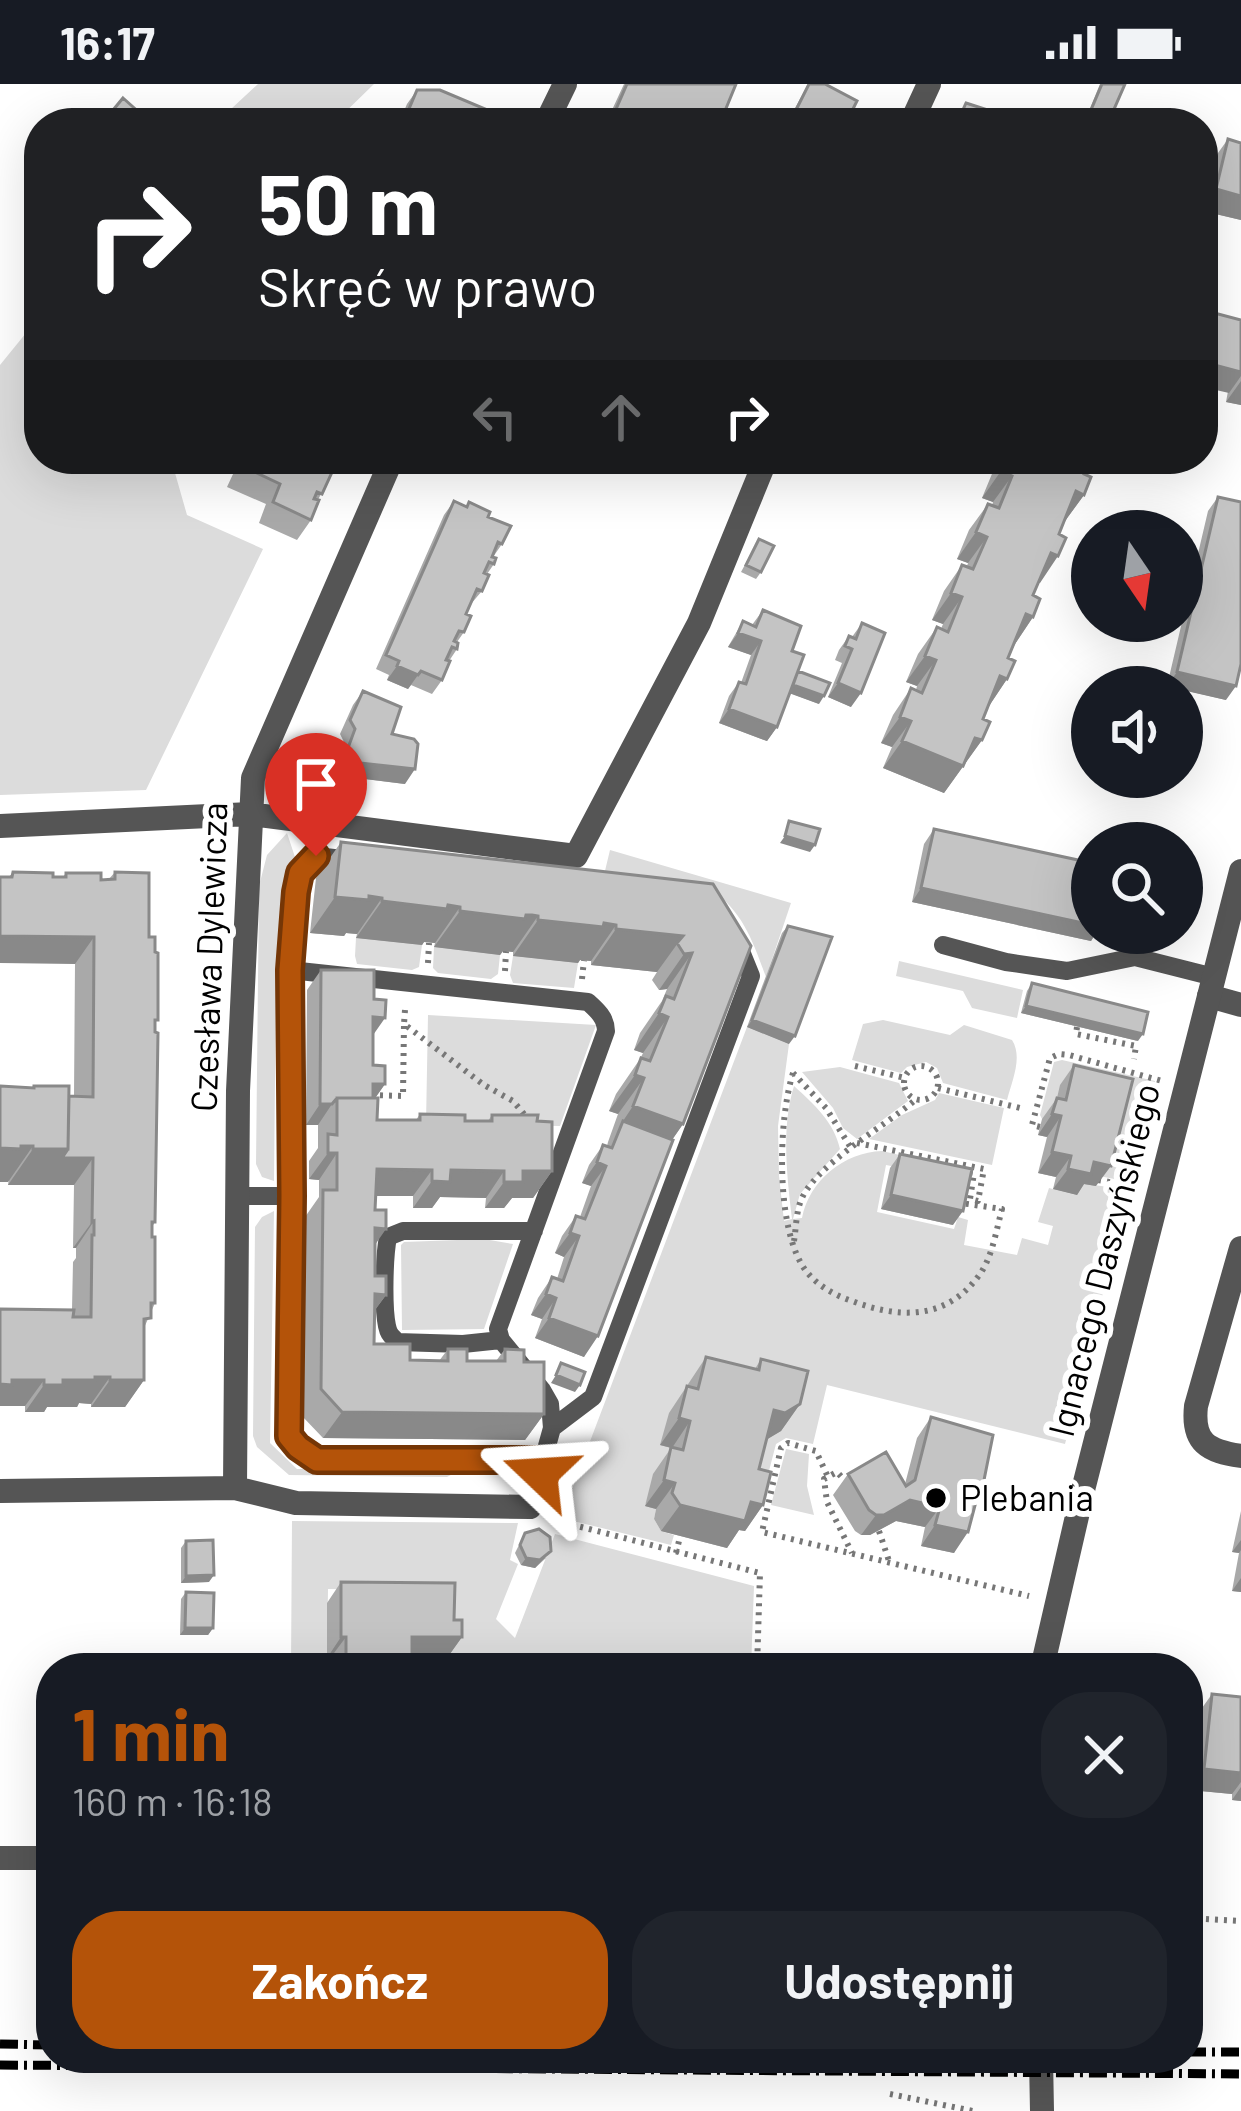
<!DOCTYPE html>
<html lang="pl">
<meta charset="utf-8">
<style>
:root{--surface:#171b24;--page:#20242c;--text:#f1f3f6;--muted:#9ea1a6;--accent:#b45309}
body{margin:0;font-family:Barlow,sans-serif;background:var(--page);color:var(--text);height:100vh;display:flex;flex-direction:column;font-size:45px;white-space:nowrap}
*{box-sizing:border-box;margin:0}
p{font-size:39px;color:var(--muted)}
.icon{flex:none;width:66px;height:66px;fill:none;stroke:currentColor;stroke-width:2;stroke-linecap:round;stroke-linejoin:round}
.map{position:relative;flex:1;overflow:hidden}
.sheet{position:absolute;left:36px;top:1569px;width:1167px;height:420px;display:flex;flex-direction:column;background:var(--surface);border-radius:48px;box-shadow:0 12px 48px #0002}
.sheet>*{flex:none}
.hud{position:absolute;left:24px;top:24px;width:1194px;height:366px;border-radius:48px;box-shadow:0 12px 48px #0002;background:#202124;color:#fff;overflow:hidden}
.needle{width:78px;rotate:167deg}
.tools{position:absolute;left:1071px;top:426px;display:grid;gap:24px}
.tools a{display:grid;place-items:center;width:132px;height:132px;border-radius:50%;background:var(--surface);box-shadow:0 12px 48px #0002;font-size:60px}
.pin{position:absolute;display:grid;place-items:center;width:102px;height:102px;color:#fff;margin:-123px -51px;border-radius:50% 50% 50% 0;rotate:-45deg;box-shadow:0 0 12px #0007}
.pin .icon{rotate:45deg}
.me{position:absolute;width:132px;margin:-66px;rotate:290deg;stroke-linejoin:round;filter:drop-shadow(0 0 9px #0008)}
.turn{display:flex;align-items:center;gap:42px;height:252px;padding:0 36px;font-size:54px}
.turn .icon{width:156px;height:156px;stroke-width:2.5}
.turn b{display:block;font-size:84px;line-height:102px}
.lanes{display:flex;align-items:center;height:114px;padding:0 36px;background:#0003;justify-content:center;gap:60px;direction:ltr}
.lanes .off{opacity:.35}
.round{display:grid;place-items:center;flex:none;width:126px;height:126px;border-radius:48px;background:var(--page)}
.overview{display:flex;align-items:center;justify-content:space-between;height:204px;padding:0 36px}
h1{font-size:72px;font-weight:700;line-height:90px;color:var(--accent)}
.primary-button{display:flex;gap:24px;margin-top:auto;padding:24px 36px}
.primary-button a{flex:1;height:138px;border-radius:48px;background:var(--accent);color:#fff;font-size:48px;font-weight:700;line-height:138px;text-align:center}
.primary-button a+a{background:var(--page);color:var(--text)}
.status{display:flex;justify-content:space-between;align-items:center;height:84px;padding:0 60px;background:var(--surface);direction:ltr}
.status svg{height:33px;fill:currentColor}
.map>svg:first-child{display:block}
.green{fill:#dcdcdc}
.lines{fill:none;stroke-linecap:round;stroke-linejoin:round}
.path{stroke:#777;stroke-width:6;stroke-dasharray:3 6;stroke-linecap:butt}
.service{stroke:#555;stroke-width:18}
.minor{stroke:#555;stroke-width:24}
.tertiary{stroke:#555;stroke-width:24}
.rail{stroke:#000;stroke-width:9;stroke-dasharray:18 6 3 6;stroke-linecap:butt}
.wall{fill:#a9a9a9}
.shaded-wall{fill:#898989}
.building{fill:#c4c4c4;stroke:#898989;stroke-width:3}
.route-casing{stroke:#753606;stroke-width:30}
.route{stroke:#b45309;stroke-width:21}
.poi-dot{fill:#000;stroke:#fff;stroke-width:4.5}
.labels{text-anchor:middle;stroke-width:12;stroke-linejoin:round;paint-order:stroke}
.street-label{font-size:36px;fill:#000;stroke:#fff}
.poi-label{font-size:36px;fill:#000;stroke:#fff;text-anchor:start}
</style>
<div class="status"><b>16:17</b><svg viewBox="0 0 49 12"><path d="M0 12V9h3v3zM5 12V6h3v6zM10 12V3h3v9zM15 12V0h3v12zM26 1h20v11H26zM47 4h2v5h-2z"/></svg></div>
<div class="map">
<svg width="1241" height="2027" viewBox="0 0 1241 2027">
<rect width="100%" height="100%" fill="#fff"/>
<path class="green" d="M258,0h116l-40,39h-118z
M39,233v142h132l16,56 76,34 -117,241 -146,5v-430z
M287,749l8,24 -7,8 -12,108 -2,208 -12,-4 -6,-13 3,-278 8,-31z
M610,766l181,53 -25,74c-13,-35 -23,-66 -55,-87l-107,-15z
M356,854l66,7 -3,22 -7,3 -55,-6 -2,-8z
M434,863l66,8 -2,19 -7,5 -53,-6 -5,-5z
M513,872l65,7 -4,25 -61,-5 -3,-8z
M899,877l124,29 -6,28 -45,-10 -9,-17 -67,-15z
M428,931l168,10 -36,101 -134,-2z
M883,936l67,15 14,-10 48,15c11,17 0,41 -5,60l-64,-17 -6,-15 -11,-6 -19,5 -6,6 -49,-13 11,-36z
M747,943l42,17 -11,82 1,50 5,45 8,-2c-5,-43 -11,-91 2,-133 20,18 40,36 46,63l-40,45 -7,25 9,-1c7,-37 42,-66 80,-67l83,19 -2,10 -77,-15 -9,47 77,17 4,-12 10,3 -4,25 53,10 5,-17 26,7 5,-19 -15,-4 11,-34 27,7 4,-12 49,7 -64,254 -238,-59 -14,59 -27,-6 -10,6 -12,46 -92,-42 -27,57 11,4 -2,10 7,12 13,4 -3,10 -110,-27z
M1062,976l93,21 -25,101 -31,-6 -48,-56 -9,-1 -2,-4 14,-53z
M840,983l59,16 9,18 -51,38 -14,-11 -10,-20 -31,-36z
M939,1009l65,15 -12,57 -123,-26 33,-24 33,-15z
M274,1127l-4,232 27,26h165l-15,8 -158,-2 -32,-28 -4,-11 2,-209 7,-10z
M484,1155l29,5 -29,85 -82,1 -1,-85 3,-3z
M786,1365l23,5 -2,32 7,29 -43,-10z
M292,1437l226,2 -8,37 8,4 -22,55 19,19 40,-104 199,52 -3,82h-304v-27l-45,-51 -74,-1 -1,69h-21l-1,10h-14z"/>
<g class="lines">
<path class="path" d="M428,879l1,-20
M505,887l1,-20
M582,895l2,-19
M405,926l-1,14 80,61 29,16 16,19
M1077,943l-1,7 60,12 -2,13
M904 999a17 17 0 1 1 34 0a17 17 0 1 1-34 0Z
M855,982l50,12
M793,989c-15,47 -18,157 13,198 12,15 28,24 46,30 45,17 92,20 125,-23 15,-18 19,-47 25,-69l-41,-6
M793,989l33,35 25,40
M938,1004l82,20
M371,1011l32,1 1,-72
M1040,1043l-8,-2 18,-67 9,-4 10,1 93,26
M857,1059l127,26 -6,32 -8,-2 4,-26 -5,-1 -1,4
M1098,1096l34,6
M794,1157c2,-12 2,-26 6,-38 12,-37 86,-77 115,-103
M827,1391l-11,-24 -28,-8 -7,5 -19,84 267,64
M847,1399l-10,-11 -13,7 3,23 25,51
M554,1436l206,53 -3,95
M879,1447l10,30
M676,1469l4,-16
M1188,1834l53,3
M1188,1939l17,5
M890,2010l83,17"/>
<path class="service" d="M943,861l63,17 61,9 68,-14 79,20
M290,886c3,-36 -4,-91 26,-114l36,4
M238,1112h53l-1,-226 298,32c9,8 18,16 18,29l-108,298 3,11 41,50 8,14 2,24 -22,79
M291,1112l-3,229c1,17 14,29 29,35h227
M501,1256l-38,4 -66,-2c-6,-7 -8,-7 -10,-16 -4,-19 -3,-69 1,-89l15,-6h131
M552,1344l41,-31 158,-421 -15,-37"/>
<path class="minor" d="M546,39l19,-39
M911,39l18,-39
M0,742l250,-12 326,42 123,-233 67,-164
M1209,912l32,9
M1241,1164l-45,158c-4,37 12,45 45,50
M235,1404l3,-397 15,-313 139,-319
M0,1407l235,-3 61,15 234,4"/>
<path class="tertiary" d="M1042,1584l42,-182 157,-615
M0,1774h51
M1041,1974l1,53"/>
<path class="rail" d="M0,1960l51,1
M1188,1968h53
M0,1981l1241,9"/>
</g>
<path class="wall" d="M624,0h112l-16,39h-114z
M808,0h17l21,39h-59z
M1100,0h25l-17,39h-24z
M417,6l68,33h-86l8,-19z
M1228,55l13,81 -38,-9v-9l10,-42z
M1241,236v85l-15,-3z
M240,375h98l-20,41 -7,20 -14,20 -38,-17 7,-19 -39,-17z
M1001,375h89l-6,15v21l-19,26 -26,61 -6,13v22l-18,27 -7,14 -1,21 -18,27 -6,13 -1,21 -38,53 -61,-25 9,-21 -11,-4 12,-28 18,-27 5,2 1,-4 -11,-4 12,-28 19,-27 4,2 2,-5 -11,-4 12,-29 18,-26 5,1 1,-3 -11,-4 12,-29 19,-26 4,2 1,-4 -11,-4 12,-29z
M1218,413l8,203 -59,-14 41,-175z
M454,417l34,16 14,27 -9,13 1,7 -7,10 -5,17 -12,14 -4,9 -2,18 -7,10v7l-8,12 -7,19 -10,14 -21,-9 -3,4 -21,-9 2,-5 -13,-6 68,-154z
M759,455l2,33 -5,7 -15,-7z
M763,526l29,41 6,20 21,33 -29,-11 -13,34 -10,14 -48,-18 10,-27 10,-14 2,1 10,-28 -23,-8 15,-26 9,4z
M862,539l-11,84 -23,-10 14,-34 -7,-3 4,-10 10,-14 3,1z
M363,607l29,43 13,50 -64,-8 -6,-5 10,-27 -5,-10 13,-29z
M934,745l158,104h4l-5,8 -179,-39 12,-58z
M341,758l372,42 -30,240 -11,16 -88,217 -49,-19 7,-19 -11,-4 7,-17 14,-21 5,2 7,-22 -9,-4 7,-17 14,-20 4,1 11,-31 -9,-3 7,-18 14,-20 4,1 1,-4 10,-28 -9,-3 7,-17 24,-35 3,-6 -9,-3 6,-17 22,-32 5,-12 -8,1 -7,-10 5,-8 -66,-7v-4l-11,-1 -2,3 -65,-7v-4l-7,-1h-3l-3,4 -66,-8 1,-4 -11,-1 -2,3 -66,-7 1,-4 -11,-1 -2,3 -34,-3 6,-55z
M13,788l40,5h10l3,-4 35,7 8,-1 6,-7 34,65 6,87v198l-3,5 3,76 -11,25v52l-19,27h-34v-3l-12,-1 -2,4h-30l-3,5h-19v-6h-25v-97l72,1 1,-48 3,-4v-10h-3l1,-63h-66l13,-97 53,8 1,-132 -66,-87z
M788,842l1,118 -42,-17 35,-94z
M321,886l52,65v30l12,19 -10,14 2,22h39l4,-6 45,7h23l4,-6 45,6 15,50 -19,27h-21l-8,10h-19l1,-10 -46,-1 -8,11h-19v-12h-37l-1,80 11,19 -12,16v33l36,16 29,1 9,-12 19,12h29l9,-12 19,13 20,52 -19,26 -202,-2 -21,-22 3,-199 14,-20v-17l-10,-1v-18l9,-13v-23h-12l1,-135z
M1032,899l106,58 -117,-28 6,-22z
M1074,981l22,121 -12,-2 -7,11 -24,-6 3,-12 -18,-4 9,-36 -9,-2 4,-16 15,-21 3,-13z
M900,1070l53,71 -72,-16 9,-41z
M706,1273l49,12 6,-10 39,45 -19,27 -14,8 -8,30 4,36 -18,26 -6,-1 -12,18 -66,-17 -7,-12 2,-10 -11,-3 8,-32 18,-26 -11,-3 9,-32z
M931,1333l45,84 -22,52 -33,-7 4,-19 -29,-6 -26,14h-9l-6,-4 -22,-36 15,-21 57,10 12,-46z
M1241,1427v81l-9,-1 7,-38 -7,-1z
M525,1449l21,25 -11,10 -14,-3 -6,-12z
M186,1457l23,41 -28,1v-35z
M341,1498l113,38 8,17 -15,21h-35v9l42,1h-129l6,-2v-9l-4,1v-55z
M186,1508l27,36 -5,7h-28l1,-36z
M1212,1610l29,3v104l-9,-1v-6l-42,-4 7,-75z"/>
<path class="shaded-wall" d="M1216,105l25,7v24l-38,-9v-4z
M1203,278l38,10v4l-12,17 -26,-6z
M1241,297v24l-15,-3z
M1001,387l11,5 -19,26 -11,-4z
M1076,407l8,4 -19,26z
M976,448l11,5 -19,26 -11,-4z
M1051,469l7,3 -18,27 -8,-3z
M951,509l11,4 -19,27 -11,-4z
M1026,530l7,3 -18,27z
M738,549l23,8 -10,14 -23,-8z
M925,572l11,4 -19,26 -11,-4z
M397,582l21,9 -10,14 -21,-9z
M1177,588l59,14 -10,14 -44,-10v-3l-15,-1z
M1000,592l7,3 -18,27z
M838,599l23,10 -10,14 -23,-10z
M791,600l33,12 -5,8 -33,-12z
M729,625l48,18 -10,14 -48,-18z
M900,633l11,4 -19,26 -11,-4z
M975,654l7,2 -38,53 -61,-25 19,-27z
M351,678l64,7 -10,15 -64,-8z
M785,752l30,9 -5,7 -30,-9z
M921,804l171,37v8h4l-5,8 -179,-39z
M369,812l13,2 -25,36 -11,-1 -2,3 -34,-3 25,-36z
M382,817l66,4 12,2 -25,36 -11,-1 -2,3 -66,-7z
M460,827l66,4 12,1 -25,36 -10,-1 -3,4 -66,-8z
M538,836l66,3 12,2 -25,36 -11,-1 -2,3 -65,-7z
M616,845l67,7 -26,36 -66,-7z
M0,852l94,1 -19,27 -75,-1z
M692,869l-25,36 -8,1 25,-36z
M1026,922l117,28 -5,7 -117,-28z
M659,929l9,4 -25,36 -9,-3z
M373,933l12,1 -14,20z
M752,936l43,16 -6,8 -42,-17z
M635,991l9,3 -26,36 -9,-3z
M373,1000h12l-14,20z
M320,1020h12l-14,21h-12z
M633,1022l50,18 -25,36 -35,-39z
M1052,1030l9,2 -14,21 -9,-2z
M33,1062l-25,36h-8v-34z
M33,1065h35l25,9 -19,27h-66z
M1052,1068l19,4 -15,21 -18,-4z
M328,1069h9l-18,27 -10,-1z
M597,1078l9,4 -15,20 -9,-3z
M1094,1078l17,4 -15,20 -12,-2 -7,11 -24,-6 15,-20z
M377,1085l55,1 -19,26h-55z
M451,1086l53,1 -18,27 -46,-1 -8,11h-19l19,-27z
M523,1087h29l-19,27h-21l-8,10h-19l19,-26z
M891,1111l72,16 -10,14 -72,-16z
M94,1137l-18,27h-3l19,-26z
M375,1144l11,1 -18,26z
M570,1149l9,3 -15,21 -9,-4z
M375,1210l11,1 -19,26z
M546,1210l10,4 -14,21 -11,-4z
M549,1234l49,18 -14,21 -49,-19z
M556,1291l24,10 -5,7 -24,-9z
M95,1293h15l-19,27 -12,-1 -2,4h-30l-3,5h-19l19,-27 19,-5z
M12,1296h32l-19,26h-25v-22z
M110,1296h34l-19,27h-34z
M800,1320l-19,27 -15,9 8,-30z
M342,1328l202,2 -19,26 -202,-2z
M679,1334l11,3 -18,27 -12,-3z
M664,1396l11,3 -19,26 -11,-3z
M910,1416l30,7 -15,20 -29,-6 -26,14h-9l15,-20z
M751,1418l12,3 -18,26 -6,-1 -12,18 -66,-17 19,-26z
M935,1441l33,7 -14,21 -33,-7z
M1241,1456v10l-2,3 -7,-1z
M551,1467l-16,17 -14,-3 5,-7z
M214,1491l-5,7 -28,1 5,-7z
M1241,1494v14l-9,-1z
M185,1544h28l-5,7h-28z
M341,1553h5l-15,20 -4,1z
M412,1553h50l-15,21h-49z
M1204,1685l37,4v9l-9,12 -42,-4z
M1241,1703v14l-9,-1z"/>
<path class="building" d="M627,0h109l-16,39h-110z
M809,0h16l32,17 -11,22h-43l-11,-5z
M1102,0h23l-17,39h-7l-13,-6z
M417,6h23l50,21 -5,12h-82z
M123,14l18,16 -8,9h-27l-2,-2z
M966,19l62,20h-71z
M1228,55l13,4v53l-25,-7z
M1203,226l38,10v52l-38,-10z
M245,375h93l-16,35 -5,-2 -3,7 5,1 -8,20 -38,-18 7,-18 -38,-18z
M1006,375h84l-6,15 7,3 -7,18 -8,-4 -17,43 7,4 -8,18 -7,-3 -18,42 7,4 -7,18 -7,-3 -18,44 7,3 -8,18 -7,-3 -17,43 7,3 -8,18 -7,-2 -12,28 -61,-25 9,-20 -11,-4 11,-29 11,5 14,-33 -11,-4 12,-29 11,5 14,-35 -11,-4 11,-28 11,4 14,-32 -11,-5 12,-28 11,4 13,-32 -11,-5z
M1218,413l23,5v162l-5,22 -59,-14z
M454,417l13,6 2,-5 21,10 -2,5 23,9 -9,18 -4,-2 -6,15 4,1 -2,6 -5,-2 -5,11 5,2 -7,16 -5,-2 -11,25 5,2 -7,16 -5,-1 -5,10 4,2 -1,6 -5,-2 -6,13 4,1 -8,19 -21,-9 -3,4 -21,-9 2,-5 -13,-6z
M759,455l15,7 -13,26 -15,-7z
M763,526l38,16 -9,25 12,4 -27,72 -48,-18 10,-27 7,2 15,-43 -23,-8 5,-12 13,6z
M862,539l23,10 -24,60 -23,-10 14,-34 -7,-3 4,-10 7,3z
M798,587l32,12 -6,13 -31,-11z
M363,607l38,16 -9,27 22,5 4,5 -3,25 -64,-7 -6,-6 10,-27 -5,-9z
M789,737l31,8 -5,16 -30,-9z
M934,745l158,34v62l-171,-37z
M341,758l372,42 38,62 -68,178 -50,-18 11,-28 -9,-3 6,-17 9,3 18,-44 -9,-4 7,-17 8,3 18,-46 -8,1 -7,-11 6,-7 -67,-7v-4l-12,-2 -1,4 -65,-7v-4l-6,-1h-6l-1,4 -65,-8v-4l-12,-2 -1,4 -65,-8v-3l-13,-2v4l-34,-3z
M13,788l40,1v4h13v-4h35v7l14,-1v-7l34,1v64h6v15l3,1v67h-3v12l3,1 -3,189h-3v15h3v66h-4v15l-7,1v61h-34v-3h-15v3h-32v5h-19v-5h-32v5l-12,-1v-75l74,1 -1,7h18l1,-82h2v-14l-2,1 1,-64h-31l6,-9 1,-53 24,1 1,-160 -94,-1v-59h12z
M788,842l44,11 -37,99 -43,-16z
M321,886h53v29l12,1 -1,18 -12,-1v48l12,1v18h-12v14h-36l-5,6h-12z
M1032,899l116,29 -5,22 -117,-28z
M1074,981l59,14 -22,87 -17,-4 -3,12 -23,-5 3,-13 -19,-4 9,-36 -9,-2 5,-16 9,2z
M0,1002l34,2v-2h35l-1,63h-35v-3h-12v3l-21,-1z
M337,1014h41l-1,22h43v-6l45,1v6h27v-6h46l-1,6 15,1v49h-29v11h-19v-11l-53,-1 -1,12 -18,-1v-11l-55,-1 -2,41h11v19l-11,-1v48h11v19l-11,-1 -1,50h36v16l38,1v-12h19v12h38v-12l19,1v12h20v52l-202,-2 -21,-23 2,-199h14v-37h-9v-19l9,1z
M623,1037l50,19 -75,196 -49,-18 7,-20 -10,-4 6,-17 11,4 16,-45 -9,-3 6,-17 9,3 21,-53 -9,-4 6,-17 9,3z
M900,1070l72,15 -9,42 -72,-16z
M706,1273l53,13 2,-11 47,12 -8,33 -15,9 -11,-3 -15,59 12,3 -8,33 -12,-3 -6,19 -65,-16 -8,-12 3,-10 -11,-3 7,-33 12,3 7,-29 -11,-3 8,-32 11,3z
M561,1279l24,9 -5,13 -24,-10z
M931,1333l62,18 -12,60 -3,-1 -10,38 -33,-7 5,-18 -30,-7 -26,15h-8l-7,-5 -21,-36 38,-22 20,34 9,-6z
M539,1445l11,8 1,14 -11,9 -14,-2 -6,-13 5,-12z
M213,1456l1,35 -28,1v-35z
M341,1498l114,1 -1,37h8v17h-50v30l42,1h-128v-2h20v-29h-5z
M186,1508l28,1 -1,35h-28z
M212,1577l72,1v6h-72z
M1212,1610l29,3v76l-37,-4z"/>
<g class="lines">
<defs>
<path id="route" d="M316,772l-16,17 -4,19 -6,78 2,226 -3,240 9,11 19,13h227l-4,14"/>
</defs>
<use href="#route" class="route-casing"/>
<use href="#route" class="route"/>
</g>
<circle class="poi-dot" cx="936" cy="1414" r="12"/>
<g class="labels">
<g class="street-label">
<text transform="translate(209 873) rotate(-88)" y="13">Czesława Dylewicza</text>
<text transform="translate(1104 1176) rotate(-76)" y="13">Ignacego Daszyńskiego</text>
</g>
<g class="poi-label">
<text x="960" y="1427">Plebania</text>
</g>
</g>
</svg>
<div class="tools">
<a><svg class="needle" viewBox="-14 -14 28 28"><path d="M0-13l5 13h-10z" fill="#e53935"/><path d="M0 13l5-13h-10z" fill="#9ea1a6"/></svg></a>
<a><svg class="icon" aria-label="sound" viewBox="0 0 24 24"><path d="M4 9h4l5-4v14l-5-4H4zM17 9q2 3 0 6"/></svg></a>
<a><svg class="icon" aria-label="search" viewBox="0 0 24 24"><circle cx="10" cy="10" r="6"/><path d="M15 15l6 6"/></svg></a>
</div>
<div class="pin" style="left:316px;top:772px;background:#d93025"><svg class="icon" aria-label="arrive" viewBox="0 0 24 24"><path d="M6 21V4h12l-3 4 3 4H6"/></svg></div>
<svg class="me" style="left:540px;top:1390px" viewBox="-20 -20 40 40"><path d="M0-17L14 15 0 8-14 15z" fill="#b45309" stroke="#fff" stroke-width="4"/></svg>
<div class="hud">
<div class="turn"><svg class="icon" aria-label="right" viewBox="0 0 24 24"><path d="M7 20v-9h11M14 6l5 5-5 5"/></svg><div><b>50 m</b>Skręć w prawo</div></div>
<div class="lanes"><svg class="icon off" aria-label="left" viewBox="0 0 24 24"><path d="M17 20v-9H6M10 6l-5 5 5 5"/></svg><svg class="icon off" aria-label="ahead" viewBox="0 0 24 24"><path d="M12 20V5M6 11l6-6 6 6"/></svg><svg class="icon" aria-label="right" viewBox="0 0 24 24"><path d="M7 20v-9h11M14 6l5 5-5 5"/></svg></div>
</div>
<section class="sheet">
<div class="overview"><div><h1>1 min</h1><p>160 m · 16:18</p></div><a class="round"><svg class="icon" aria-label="close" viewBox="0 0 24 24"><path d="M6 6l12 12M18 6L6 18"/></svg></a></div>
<div class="primary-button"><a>Zakończ</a><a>Udostępnij</a></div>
</section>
</div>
